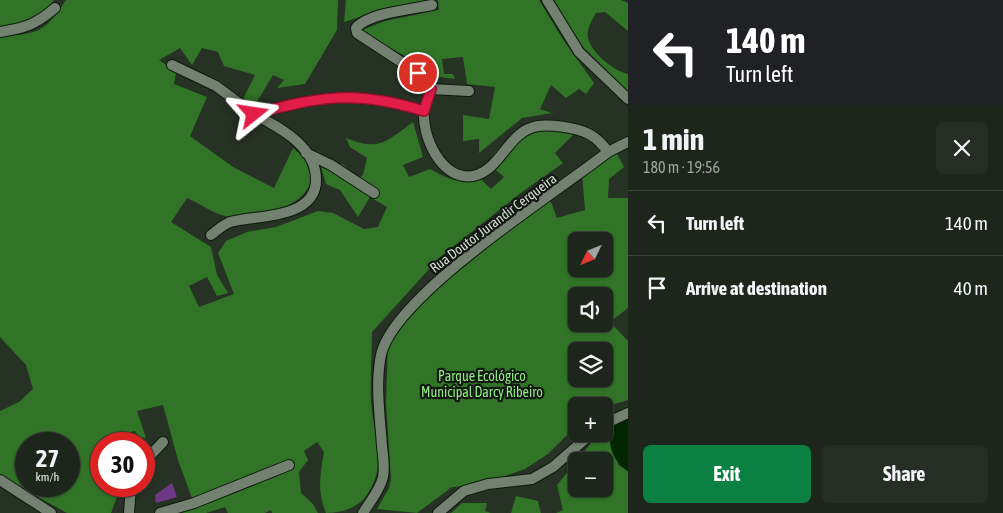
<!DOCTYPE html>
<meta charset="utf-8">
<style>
:root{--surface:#1c261b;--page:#252e24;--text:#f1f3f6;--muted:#a0a5a3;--line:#3a433a;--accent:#0b8043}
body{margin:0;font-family:"Asap Condensed",sans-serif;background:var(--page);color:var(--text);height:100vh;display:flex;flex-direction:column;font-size:19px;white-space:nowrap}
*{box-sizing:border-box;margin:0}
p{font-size:16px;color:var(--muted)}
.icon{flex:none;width:28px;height:28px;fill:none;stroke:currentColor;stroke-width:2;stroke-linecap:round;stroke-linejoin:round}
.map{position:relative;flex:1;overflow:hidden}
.panel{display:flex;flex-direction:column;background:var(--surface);width:375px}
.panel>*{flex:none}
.hud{background:#202124;color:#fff;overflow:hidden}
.needle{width:32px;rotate:227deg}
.controls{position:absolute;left:568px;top:232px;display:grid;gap:10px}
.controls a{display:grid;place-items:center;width:45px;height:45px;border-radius:8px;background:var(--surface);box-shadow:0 1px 4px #0004,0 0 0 1px var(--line);font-size:25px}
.speed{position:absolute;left:15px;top:432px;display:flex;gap:10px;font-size:25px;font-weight:700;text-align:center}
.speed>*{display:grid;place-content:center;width:65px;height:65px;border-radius:50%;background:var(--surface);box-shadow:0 1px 4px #0004,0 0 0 1px var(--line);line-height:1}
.speed small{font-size:12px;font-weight:400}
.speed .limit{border:8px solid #d22;background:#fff;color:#111}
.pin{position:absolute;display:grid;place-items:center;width:42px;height:42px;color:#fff;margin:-21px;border:2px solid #fff;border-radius:50%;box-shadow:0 1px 5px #0007}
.me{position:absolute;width:55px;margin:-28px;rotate:75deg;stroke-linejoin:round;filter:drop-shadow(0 0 4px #0008)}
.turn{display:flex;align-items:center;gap:18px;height:105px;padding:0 15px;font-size:22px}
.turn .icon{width:65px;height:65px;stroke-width:2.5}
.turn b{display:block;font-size:35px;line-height:42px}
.round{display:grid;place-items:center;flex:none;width:52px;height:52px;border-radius:8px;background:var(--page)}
.head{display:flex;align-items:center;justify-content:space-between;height:85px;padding:0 15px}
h1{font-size:30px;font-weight:700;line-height:38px}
.primary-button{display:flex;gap:10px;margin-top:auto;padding:10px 15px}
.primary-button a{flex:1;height:58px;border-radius:8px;background:var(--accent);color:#fff;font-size:20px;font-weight:700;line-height:58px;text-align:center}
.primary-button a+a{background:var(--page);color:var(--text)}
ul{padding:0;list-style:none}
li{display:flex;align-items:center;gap:15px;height:65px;padding:0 15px;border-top:1px solid var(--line)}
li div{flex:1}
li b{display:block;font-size:19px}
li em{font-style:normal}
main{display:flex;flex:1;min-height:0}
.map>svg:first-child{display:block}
.forest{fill:#317427;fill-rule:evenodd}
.water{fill:#022600}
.building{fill:#6d3884}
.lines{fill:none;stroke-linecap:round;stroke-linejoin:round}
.minor-casing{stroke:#0e190d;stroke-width:12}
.minor{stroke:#738171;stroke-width:10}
.route-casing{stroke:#92132f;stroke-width:12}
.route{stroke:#e11d48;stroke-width:9}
.labels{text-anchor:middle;stroke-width:4.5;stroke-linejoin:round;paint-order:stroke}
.street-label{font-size:14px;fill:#d6ddd4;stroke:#121812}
.park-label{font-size:14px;fill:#92ea85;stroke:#121812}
</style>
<main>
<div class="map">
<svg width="628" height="513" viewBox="0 0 628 513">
<rect width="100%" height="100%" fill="#263224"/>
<path class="forest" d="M0,0h54c-18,26 -24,25 -54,27z
M66,0h272l-1,30 -32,54 -28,4 7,-8 -11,-5 -18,30 -13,-4 13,-26 -31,-9 -6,-14 -16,-4 -10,17 -12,-17 -21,12 17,12 -2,12 33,13 -17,39 43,31 41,21 19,-40c4,4 11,9 14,14 21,40 -47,57 -75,55 -16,-1 -31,-13 -45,-19l-16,24 40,25 6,28 11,18 -11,3 -10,-19 -18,9 10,21 35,-13 -16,-41 8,-12 21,-9 29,-5 42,-16 15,2 31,16 14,-2 9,-20 -17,-10 -12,20 -18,-27 -14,-6 -8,-28 26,9 12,15 7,-5 4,-17 -17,-11 -4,-9c33,14 41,3 67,-16l10,35 -20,8 6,12 21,-8c18,10 30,16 50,9l11,11 13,-12 -16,-14c20,-35 50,-36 86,-29l-19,19 8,10 -41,29 -82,65 -68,75c0,23 -2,46 -1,69 2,34 17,61 -3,92 -9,15 -26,20 -42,20 -9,-21 -6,-39 -2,-61l-7,-10 -13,9 4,9 -9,12 2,21 12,11 5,9h-46l-1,-3 -6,3h-37l-3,-6 -19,6h-34l21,-12 -15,-41 -15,-55 -26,6 9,27 -7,-1 -4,-6 -8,2v11h-26v42h20l-10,27h-44l-67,-37v-65l19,-9 14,-13 -7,-24 -26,-28v-300c39,-4 44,-4 66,-37zM26,444h43v42h-43z
M346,0h79l-50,12 -31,10z
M438,0h101l23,38 32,45 -8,11 -7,-5 -13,9 -15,-13 -11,24 12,4 -30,5 -43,35v-14l-16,2v-26l26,4 6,-32 -28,-3 -4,-27 -21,2 2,15h9l2,5 -23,-3 -21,-17 -46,-24 -5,-4 25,-10 54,-11z
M554,0h67l7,3v28l-23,-19 -9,1c-3,5 -7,12 -8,18 -4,17 25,40 40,43v17l-47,-46z
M616,152l8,15 -15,12 -1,19h20v110l-18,14 18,19v59l-24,7 -28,-1v20l-28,28 -23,15 -45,16 -28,2 -35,26 -40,-4 12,-21 2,-9 -5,-76 2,-56 22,-31 33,-32 106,-87 8,21 28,-8 -3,-36zM576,241h28v28h-28zM576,296h28v28h-28zM576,351h28v28h-28z
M616,418l2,47 10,6v42h-72l7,-3 -6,-25 19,-23v27h28v-28h-27l21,-27h6v-7z
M516,496l22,5 3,12h-30z
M462,503h25l-2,8 6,2h-40z"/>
<path class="water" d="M628,418v53c-20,-11 -28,-48 0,-53z"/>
<path class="building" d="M172,483l5,14 -21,6 -1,-8z"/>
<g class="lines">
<defs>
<path id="minor" d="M547,0l32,52 49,47
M0,32c25,-4 35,-7 55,-24
M172,65l44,21 38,28c68,-18 102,-24 170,-3
M431,89l-13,-16 -61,-40 -1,-5c12,-15 57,-19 76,-23
M469,91l-38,-2c-2,7 -6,14 -7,22 -2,25 17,70 49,65 29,-6 34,-45 65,-50 8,-1 18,0 26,1 21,3 32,8 44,25
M306,153l25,12 43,28
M211,235c6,-5 12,-10 19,-13 30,-8 95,-2 85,-52 -6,-27 -38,-44 -61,-56
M604,424l24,-11
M144,462l19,-20
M0,480l51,33
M129,513l2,-27
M160,513l34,-10 95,-38
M363,513c7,-11 17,-23 20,-36 2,-10 0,-21 -1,-31 -2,-29 -7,-63 -1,-91 13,-60 175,-162 227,-203l20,-10
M438,513l26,-22 24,-7 44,-5 21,-12 38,-33"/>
</defs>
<use href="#minor" class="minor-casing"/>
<use href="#minor" class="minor"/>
</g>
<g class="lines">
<defs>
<path id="route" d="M254,114c68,-18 102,-24 170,-3l7,-22 -13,-16"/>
</defs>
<use href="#route" class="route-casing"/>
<use href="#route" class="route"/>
</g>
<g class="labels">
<g class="street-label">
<text transform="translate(493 223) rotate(-37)" y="5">Rua Doutor Jurandir Cerqueira</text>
</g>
<g class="park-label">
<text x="482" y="381">Parque Ecológico<tspan x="482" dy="16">Municipal Darcy Ribeiro</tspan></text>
</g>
</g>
</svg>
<div class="controls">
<a><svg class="needle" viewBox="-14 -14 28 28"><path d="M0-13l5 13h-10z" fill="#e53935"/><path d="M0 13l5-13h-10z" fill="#a0a5a3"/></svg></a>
<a><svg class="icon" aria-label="sound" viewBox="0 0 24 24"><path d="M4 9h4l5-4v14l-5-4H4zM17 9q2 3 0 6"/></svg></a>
<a><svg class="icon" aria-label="layers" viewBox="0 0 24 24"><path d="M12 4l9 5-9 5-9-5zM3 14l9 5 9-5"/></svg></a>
<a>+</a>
<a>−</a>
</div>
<div class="speed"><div>27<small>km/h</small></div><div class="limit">30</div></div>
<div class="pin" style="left:418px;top:73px;background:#d93025"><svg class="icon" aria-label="arrive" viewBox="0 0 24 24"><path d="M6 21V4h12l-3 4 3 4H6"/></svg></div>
<svg class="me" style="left:254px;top:114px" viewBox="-20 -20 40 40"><path d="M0-17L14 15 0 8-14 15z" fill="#e11d48" stroke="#fff" stroke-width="4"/></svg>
</div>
<section class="panel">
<div class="hud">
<div class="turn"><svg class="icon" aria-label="left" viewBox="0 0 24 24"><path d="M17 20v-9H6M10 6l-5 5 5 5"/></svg><div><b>140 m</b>Turn left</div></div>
</div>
<div class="head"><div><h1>1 min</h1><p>180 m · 19:56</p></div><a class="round"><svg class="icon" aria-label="close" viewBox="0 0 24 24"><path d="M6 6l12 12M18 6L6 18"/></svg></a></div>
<ul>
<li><svg class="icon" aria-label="left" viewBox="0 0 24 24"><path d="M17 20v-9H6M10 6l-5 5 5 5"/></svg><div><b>Turn left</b></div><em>140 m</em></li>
<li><svg class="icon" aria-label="arrive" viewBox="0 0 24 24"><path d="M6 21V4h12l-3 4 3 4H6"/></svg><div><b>Arrive at destination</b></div><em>40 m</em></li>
</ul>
<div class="primary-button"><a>Exit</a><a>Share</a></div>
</section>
</main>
